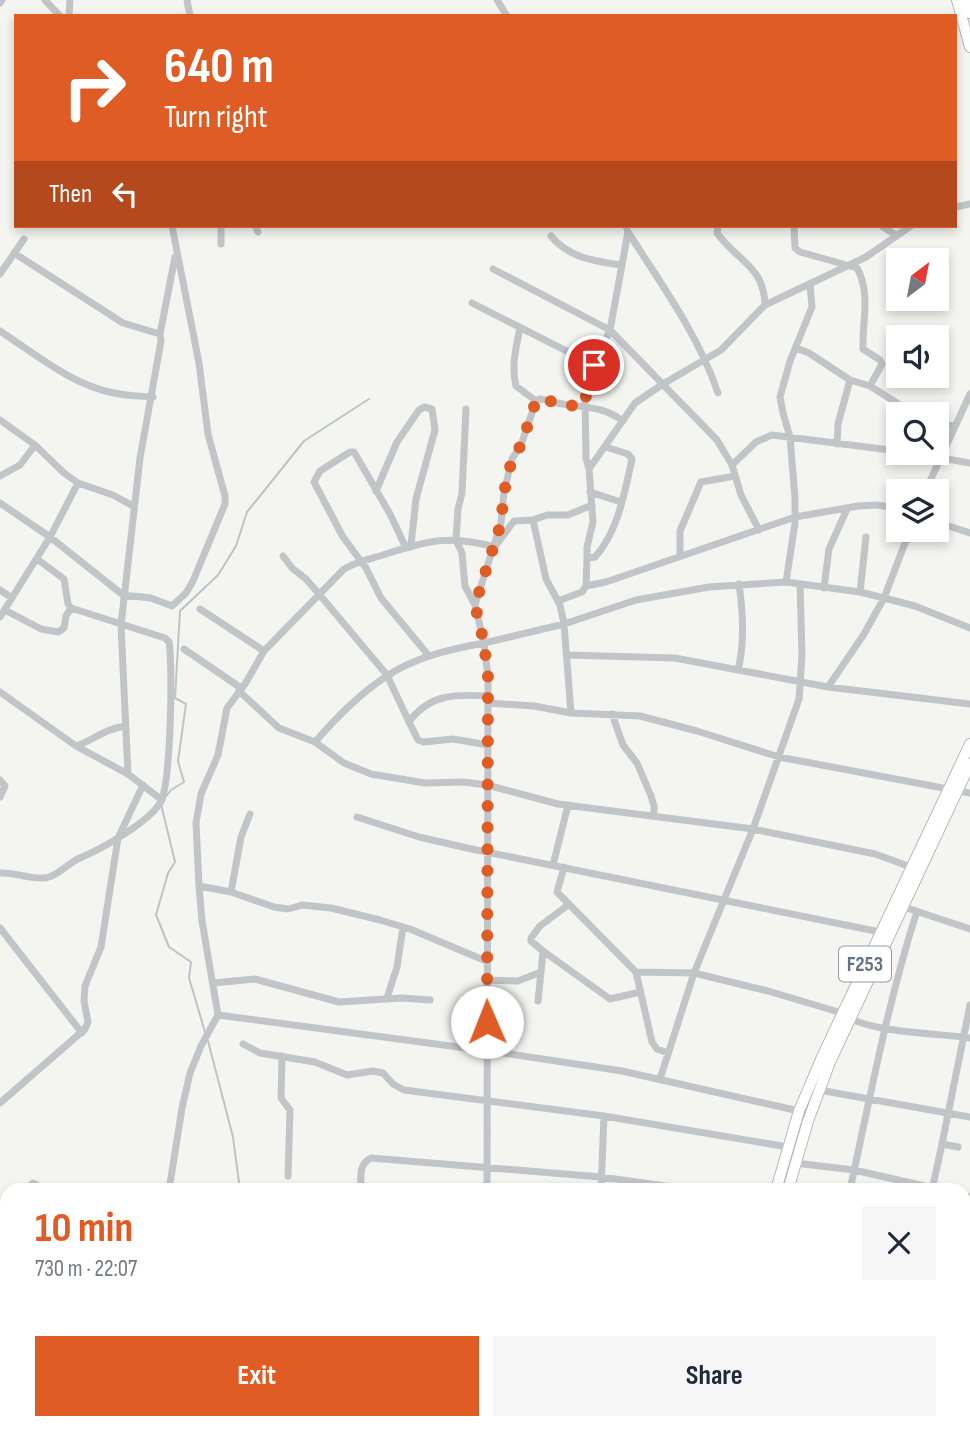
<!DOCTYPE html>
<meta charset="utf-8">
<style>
:root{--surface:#fff;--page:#f6f6f7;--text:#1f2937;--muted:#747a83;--accent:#e05c25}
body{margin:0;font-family:"Sofia Sans Condensed",sans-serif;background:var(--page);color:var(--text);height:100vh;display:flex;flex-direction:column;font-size:26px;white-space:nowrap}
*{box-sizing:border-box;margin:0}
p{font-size:23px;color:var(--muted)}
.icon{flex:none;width:38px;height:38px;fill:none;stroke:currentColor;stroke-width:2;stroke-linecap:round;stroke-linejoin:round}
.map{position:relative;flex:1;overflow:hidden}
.details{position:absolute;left:0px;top:1183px;width:971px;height:247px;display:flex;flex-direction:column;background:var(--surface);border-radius:21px 21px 0 0;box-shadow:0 4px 10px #0003}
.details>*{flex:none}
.top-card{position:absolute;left:14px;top:14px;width:943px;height:214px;border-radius:0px;box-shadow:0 4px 10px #0003;background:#e05c25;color:#fff;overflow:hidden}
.needle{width:46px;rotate:32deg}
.controls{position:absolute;left:886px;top:248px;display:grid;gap:14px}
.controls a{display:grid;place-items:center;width:63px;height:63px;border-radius:0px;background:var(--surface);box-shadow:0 4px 10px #0003;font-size:35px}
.pin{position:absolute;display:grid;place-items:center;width:60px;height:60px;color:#fff;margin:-30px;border:4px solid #fff;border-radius:50%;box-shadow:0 2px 7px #0007}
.me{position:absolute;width:77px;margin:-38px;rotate:359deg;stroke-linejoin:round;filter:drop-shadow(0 0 5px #0008)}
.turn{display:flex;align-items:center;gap:24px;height:147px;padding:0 35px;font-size:32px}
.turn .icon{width:91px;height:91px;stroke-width:2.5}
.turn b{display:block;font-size:49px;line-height:60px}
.then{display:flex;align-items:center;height:66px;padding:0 35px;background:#0003;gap:14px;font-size:26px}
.round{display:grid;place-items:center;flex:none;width:74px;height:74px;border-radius:0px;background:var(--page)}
.headline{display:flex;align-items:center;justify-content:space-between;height:119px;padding:0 35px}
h1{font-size:42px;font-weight:700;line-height:52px;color:var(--accent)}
.action{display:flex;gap:14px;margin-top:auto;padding:14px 35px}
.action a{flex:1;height:80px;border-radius:0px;background:var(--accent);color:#fff;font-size:28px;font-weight:700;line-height:80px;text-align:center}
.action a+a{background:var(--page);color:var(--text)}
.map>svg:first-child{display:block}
.built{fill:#e5e6e4}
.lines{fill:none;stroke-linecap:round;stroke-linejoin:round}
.stream{stroke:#bac4c9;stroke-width:2}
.major-casing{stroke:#b5b8bc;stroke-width:12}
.minor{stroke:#c2c5c8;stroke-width:7}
.major{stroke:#fff;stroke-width:10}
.route{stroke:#e05c25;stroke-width:12;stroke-dasharray:0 21.6}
.labels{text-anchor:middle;stroke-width:7;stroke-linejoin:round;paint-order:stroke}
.shield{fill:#fff;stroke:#929ca7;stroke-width:2}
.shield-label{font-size:21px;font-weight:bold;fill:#647281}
</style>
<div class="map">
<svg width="970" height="1429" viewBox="0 0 970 1429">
<rect width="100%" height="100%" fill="#f4f4f0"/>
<path class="built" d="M7,1242v68l-7,-5v-52z"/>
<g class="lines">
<path class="stream" d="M164,799l7,-9 13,-8 -6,-21 8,-57 -11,-6 5,-87 38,-36 18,-29 11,-34 57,-71 65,-42
M161,804l14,58 -7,11 -12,42 13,32 22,15 -2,16 16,54
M208,1041l25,96 7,53"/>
<defs>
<path id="major" d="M957,0l13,47
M967,0l3,13
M776,1190l23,-79 23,-54 148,-313
M788,1190l20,-69 22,-59 140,-298
M756,1423v6
M766,1423l1,6"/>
</defs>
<use href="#major" class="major-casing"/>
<path class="minor" d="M45,0l15,16
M187,0l3,16
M497,0l10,16
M0,3l2,-3
M69,16l1,-16
M956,207l14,-3
M255,226l3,6
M626,226l2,6c33,52 70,102 90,161
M718,226l-1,7c21,29 47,33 48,72
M794,226l1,22 5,4 57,16c14,25 5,55 6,81l17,11 2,4 -12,22 46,29
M882,226l15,10
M551,236c18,22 43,25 70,29
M221,244v-18
M14,253l109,70 37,11
M493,269l117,61 107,110 15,25 9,30 18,35
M0,274l24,-35
M472,303l122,62
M520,328c-4,20 -9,38 -4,58l20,15
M0,331c35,23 72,54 114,62 13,3 26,3 39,4
M796,348l13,5 41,27 20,6
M466,409l-4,84 -4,16 -2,31 6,13 3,33 10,19
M0,420l35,25 29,28 14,10 35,12 20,11
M936,423l18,3
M837,444l1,-20 12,-44
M606,447l22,7 4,5c-7,32 -14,73 -37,98l-8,1 -1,28 20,-4 189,-65 63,-11 18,-1 22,3
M913,453l57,10
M732,465l24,-23 16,-7 126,16
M589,469l-3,-11 -1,-63 9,-30 16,-35 18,-98
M0,476l20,-11 15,-20
M376,491l21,-49 22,-32 5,-3 8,2 3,21 -19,69 -5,46
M590,492l31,10
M925,492l45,-98
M0,503l50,34 73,58 28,3 21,8 14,-13 7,-12 32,-77v-8l-17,-62 -9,-71 -27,-137
M533,520l14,-5h21l24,-10
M936,522l34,11
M497,544l17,-23 19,-1 13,59 14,26 4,19 7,89
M406,548l-16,-34 -36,-62h-4l-30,19 -6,11 29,55 23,31 15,30 48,58
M680,555v-24l21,-49 34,-6
M283,556l9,12 14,11 13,15 68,81 22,47c20,-28 47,-28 78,-26
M587,558v-11l6,-25 -4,-53 46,-66 28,-19 58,-34 44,-45 101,-48 45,-31
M786,582l9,-59v-25l-5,-61 -7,-24 -3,-16 10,-36 22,-54 -2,-22
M824,588l5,-39 18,-40
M0,590l12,8
M860,592l6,-55
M558,601l24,-9 4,-6
M200,609l64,42
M5,610l36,19 17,3 6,-4 2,-12 5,-8
M0,617l50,-80 28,-54
M184,649l57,39
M567,655l108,3 153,29 142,17
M738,670c7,-27 5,-58 1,-86
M828,687l36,-53 20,-36 26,-68
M239,691l40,37 36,14 29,21 27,11 54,9 38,-1 24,3 71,19 195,25 122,25 36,13
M0,692l76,54c20,-7 26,-16 49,-20
M488,703l46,3 37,7 69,3 57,15 82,26 191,36
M612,714l11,31 14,18 14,33 3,10v10
M409,722l9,18 6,2 29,-3 35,6
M315,742c19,-22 47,-50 72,-66 28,-19 64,-27 97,-33l-9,-38 26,-82 3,-31 8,-33 9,-14 15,-44 4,-2c8,1 15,4 23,5 24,4 39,2 60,17
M76,746l52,28 34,26
M128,774l-7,-149 19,-167 21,-117 -1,-7 15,-77
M0,780l5,6 -5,11
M357,817l62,20 48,11 413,84
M553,865l15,-60
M564,867l-7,25 79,80 16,70 5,7 11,4
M0,873c14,-1 28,6 43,5 13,0 25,-15 37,-20 21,-9 68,-35 80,-55 11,-16 13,-138 9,-161l-4,-4 -94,-30 -3,-4 -4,-25 -27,-20
M199,886l32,6 43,15 14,2 14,-4 29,3 49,12 30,9 76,32
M231,892l10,-55 9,-23
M901,906l69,23
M0,928l82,105
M543,951l67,48 30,-7
M636,972l58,1 74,18 74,22c22,20 97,20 128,25
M486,980l32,1 23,-9 2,-21 -12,-10v-3l9,-12 28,-21
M213,983l42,-4 84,23 63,-4 28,2
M387,998l10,-31 6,-40
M538,1001l3,-29
M218,1015l285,38 119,18 177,40
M243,1044l17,9 55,9 32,13 26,-4 10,2 10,11 11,6 200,26 184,31
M282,1056l-1,42 9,12 -2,66
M660,1079l34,-106 59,-144 46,-130 3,-44 -2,-71
M819,1090l151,27
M0,1103l85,-74 3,-7 -4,-21 1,-15 16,-39 17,-109 25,-53
M958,1147l-16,-3 28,-139
M795,1163l59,7 88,20
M26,1190l7,-7 13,7
M169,1190l13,-82 8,-35 11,-27 17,-31 -16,-94 -3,-35 -3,-63 5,-29 17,-39 9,-47 18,-24 19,-33 80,-82c14,-8 27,-10 42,-15 43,-14 64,-19 109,-7
M361,1190c0,-13 -3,-25 10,-32l230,19 93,13
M487,1190l1,-513 -4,-34 80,-19 72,-24 73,-13 77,-5 74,10 24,6 31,8 55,22
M601,1190l3,-74
M850,1190c20,-93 38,-188 67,-279
M932,1190l10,-46
M964,1196l6,1
M0,1227l7,-10
M0,1283l7,5
M964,1293l6,-13
M0,1335l7,-12
M363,1423v6
M489,1423v6
M784,1423l30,3 88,3
M111,1429l3,-6
M237,1429v-6
M604,1429v-6
M913,1429l1,-6"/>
<use href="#major" class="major"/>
</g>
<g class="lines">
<path class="route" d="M487,1022l1,-345 -4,-34 -9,-38 26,-82 3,-31 8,-33 9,-14 15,-44 4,-2 34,7 11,-1 2,-19 7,-21"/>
</g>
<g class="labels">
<rect class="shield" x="839" y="946.5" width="52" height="35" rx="5"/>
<g class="shield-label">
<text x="865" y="971">F253</text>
</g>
</g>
</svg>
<div class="controls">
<a><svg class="needle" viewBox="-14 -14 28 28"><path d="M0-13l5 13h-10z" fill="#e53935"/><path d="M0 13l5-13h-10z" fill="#747a83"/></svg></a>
<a><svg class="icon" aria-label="sound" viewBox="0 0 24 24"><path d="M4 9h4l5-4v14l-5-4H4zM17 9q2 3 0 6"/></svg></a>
<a><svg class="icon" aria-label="search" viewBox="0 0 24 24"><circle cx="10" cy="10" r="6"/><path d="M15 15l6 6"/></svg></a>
<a><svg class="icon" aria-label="layers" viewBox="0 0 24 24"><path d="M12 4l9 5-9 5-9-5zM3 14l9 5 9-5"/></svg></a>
</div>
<div class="pin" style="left:594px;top:365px;background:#d93025"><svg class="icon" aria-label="arrive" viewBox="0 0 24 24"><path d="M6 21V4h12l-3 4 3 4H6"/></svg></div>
<svg class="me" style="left:487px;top:1022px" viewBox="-20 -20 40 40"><circle r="19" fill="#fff"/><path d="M0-13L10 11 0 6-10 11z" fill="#e05c25"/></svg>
<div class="top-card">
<div class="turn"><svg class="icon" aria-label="right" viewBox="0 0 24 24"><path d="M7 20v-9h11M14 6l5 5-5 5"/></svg><div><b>640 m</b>Turn right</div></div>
<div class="then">Then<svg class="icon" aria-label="left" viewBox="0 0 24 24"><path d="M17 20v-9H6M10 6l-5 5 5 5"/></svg></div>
</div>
<section class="details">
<div class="headline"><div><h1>10 min</h1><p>730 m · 22:07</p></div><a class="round"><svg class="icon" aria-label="close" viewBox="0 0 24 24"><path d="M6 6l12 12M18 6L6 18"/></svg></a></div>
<div class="action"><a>Exit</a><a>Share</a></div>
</section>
</div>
